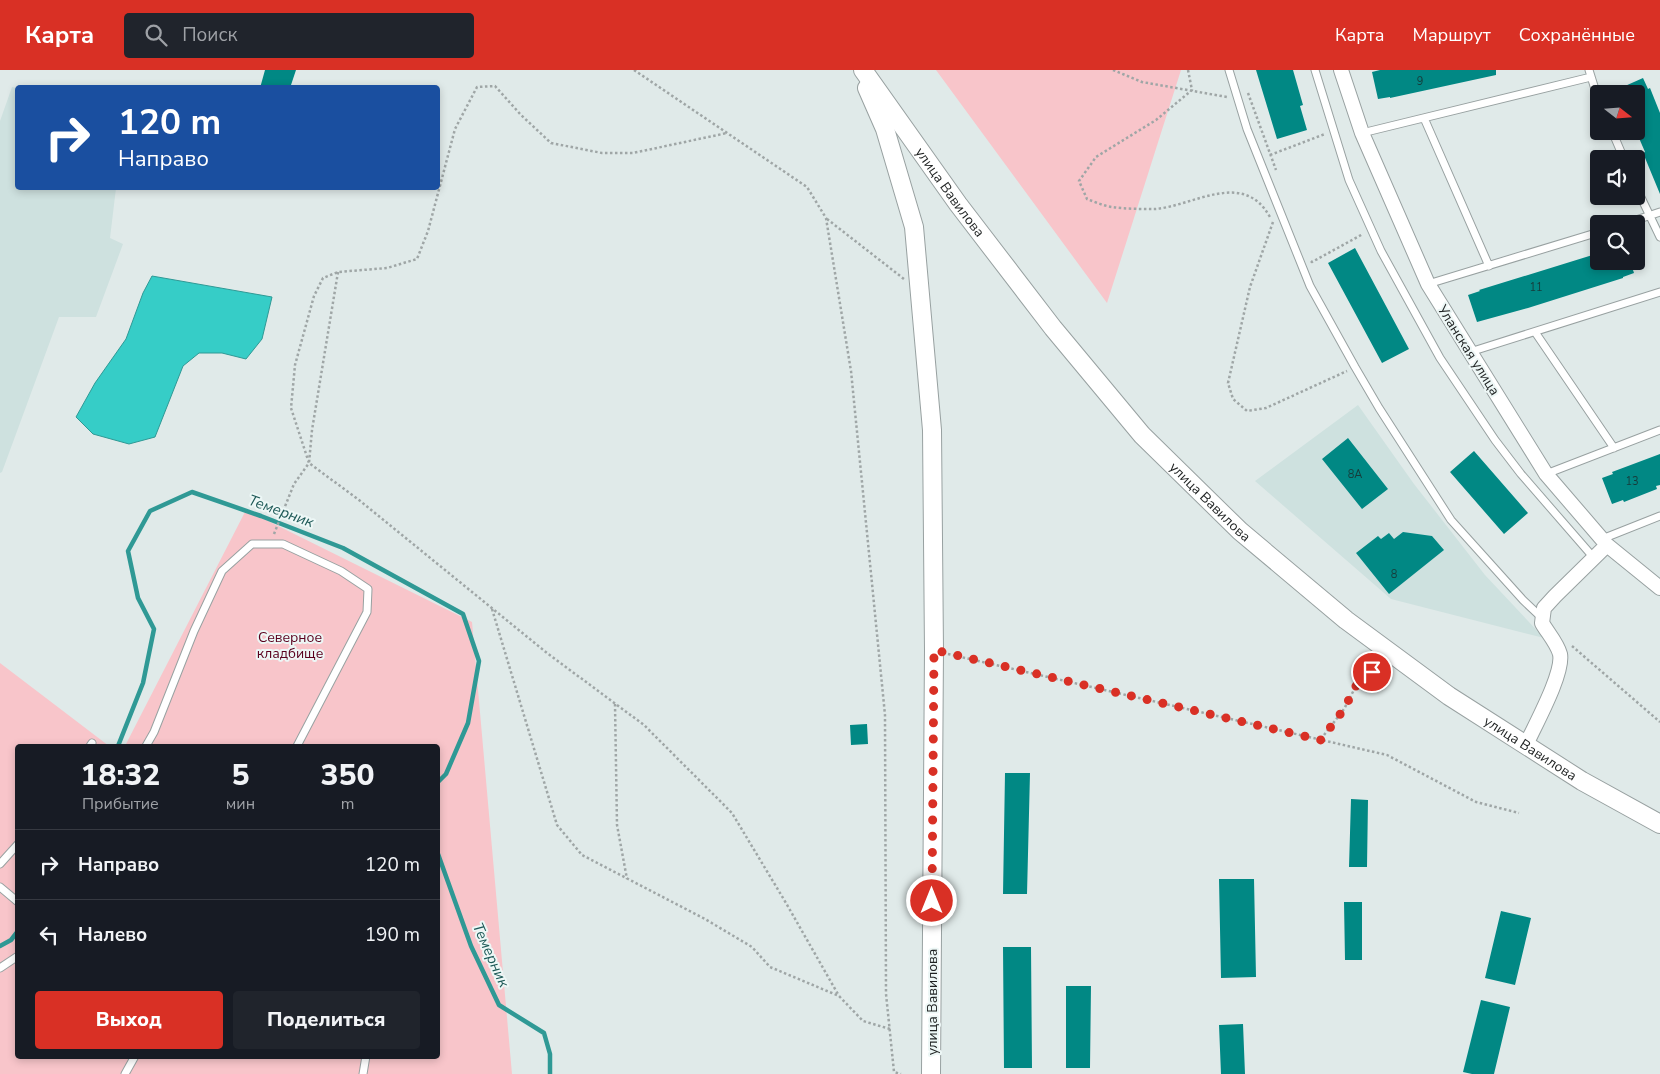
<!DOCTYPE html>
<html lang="ru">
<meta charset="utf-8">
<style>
:root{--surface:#171b24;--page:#20242c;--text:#f1f3f6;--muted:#9ea1a6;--line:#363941;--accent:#d93025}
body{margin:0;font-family:"Nunito Sans",sans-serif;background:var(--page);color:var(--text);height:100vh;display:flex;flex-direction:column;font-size:19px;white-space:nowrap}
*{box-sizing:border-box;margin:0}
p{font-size:16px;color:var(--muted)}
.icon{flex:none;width:28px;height:28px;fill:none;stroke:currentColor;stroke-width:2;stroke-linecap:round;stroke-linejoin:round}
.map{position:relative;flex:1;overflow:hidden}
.details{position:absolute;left:15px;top:674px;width:425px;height:315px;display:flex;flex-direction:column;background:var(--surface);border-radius:5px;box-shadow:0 2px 8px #0003}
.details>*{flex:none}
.guide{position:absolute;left:15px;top:15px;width:425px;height:105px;border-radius:5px;box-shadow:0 2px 8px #0003;background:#1a4fa0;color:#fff;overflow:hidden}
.needle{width:32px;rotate:107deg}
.buttons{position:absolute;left:1590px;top:15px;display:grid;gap:10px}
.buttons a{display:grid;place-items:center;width:55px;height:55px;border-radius:5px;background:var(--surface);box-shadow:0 2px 8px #0003;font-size:25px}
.pin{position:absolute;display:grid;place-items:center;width:42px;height:42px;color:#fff;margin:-21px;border:2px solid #fff;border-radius:50%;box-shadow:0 1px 5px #0007}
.me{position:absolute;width:55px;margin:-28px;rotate:0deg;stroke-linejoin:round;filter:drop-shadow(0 0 4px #0008)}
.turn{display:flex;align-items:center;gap:18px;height:105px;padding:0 20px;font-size:22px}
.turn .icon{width:65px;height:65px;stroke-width:2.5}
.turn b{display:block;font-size:35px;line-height:42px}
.eta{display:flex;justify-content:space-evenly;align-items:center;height:85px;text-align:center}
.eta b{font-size:30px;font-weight:800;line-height:35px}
.primary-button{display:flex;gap:10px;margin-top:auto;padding:10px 20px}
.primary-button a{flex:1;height:58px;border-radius:5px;background:var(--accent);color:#fff;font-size:20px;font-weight:800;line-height:58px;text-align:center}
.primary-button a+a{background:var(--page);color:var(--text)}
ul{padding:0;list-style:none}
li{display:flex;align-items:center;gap:15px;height:70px;padding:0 20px;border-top:1px solid var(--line)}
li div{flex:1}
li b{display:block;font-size:19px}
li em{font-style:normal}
header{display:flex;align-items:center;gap:30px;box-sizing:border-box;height:70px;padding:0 25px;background:var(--accent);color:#fff}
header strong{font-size:24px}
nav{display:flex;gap:28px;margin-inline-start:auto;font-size:18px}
.search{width:350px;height:45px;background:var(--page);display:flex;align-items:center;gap:12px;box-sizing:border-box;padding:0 18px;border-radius:5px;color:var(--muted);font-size:19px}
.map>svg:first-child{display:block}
.built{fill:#cee1df}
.green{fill:#f8c5ca}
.water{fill:#36cdc7;stroke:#2f9995}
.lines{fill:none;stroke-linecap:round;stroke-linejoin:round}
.stream{stroke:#2f9995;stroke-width:4.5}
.building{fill:#018884}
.service-casing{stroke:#98a1a1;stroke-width:9}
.minor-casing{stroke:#98a1a1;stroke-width:16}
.tertiary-casing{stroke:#98a1a1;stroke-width:20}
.path{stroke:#9fa6a6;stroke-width:2.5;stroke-dasharray:2.5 2.5;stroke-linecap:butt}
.service{stroke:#fff;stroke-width:7}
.minor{stroke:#fff;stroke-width:14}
.tertiary{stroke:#fff;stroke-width:18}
.route{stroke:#d93025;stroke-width:9;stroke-dasharray:0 16.2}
.labels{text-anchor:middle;stroke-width:4;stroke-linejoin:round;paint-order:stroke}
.number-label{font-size:11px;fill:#173b3a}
.street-label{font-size:14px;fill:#1e2121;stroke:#edf7f6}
.park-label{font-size:14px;fill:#5a001d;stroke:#edf7f6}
.water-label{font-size:15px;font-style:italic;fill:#1e5957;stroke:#edf7f6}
</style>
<header>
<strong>Карта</strong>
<div class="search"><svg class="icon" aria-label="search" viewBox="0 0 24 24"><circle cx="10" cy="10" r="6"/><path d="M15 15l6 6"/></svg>Поиск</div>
<nav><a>Карта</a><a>Маршрут</a><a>Сохранённые</a></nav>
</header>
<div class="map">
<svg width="1660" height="1004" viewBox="0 0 1660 1004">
<rect width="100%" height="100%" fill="#e0eae9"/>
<path class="built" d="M12,17l5,1 1,100h98l-6,50 13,6 -27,73h-37l-57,155 -2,1v-352z
M1358,335l56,79 71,91 59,63 -153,-39 -136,-118z"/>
<path class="green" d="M936,0h245l-74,233z
M246,440l226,112 40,452h-512v-411l109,83h-91v310h420v-310h-313z"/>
<path class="water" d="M152,206l120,21 -10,42 -16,20 -24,-6h-23l-16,13 -28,71 -26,7 -36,-10 -17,-17 19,-34 31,-44 17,-46z"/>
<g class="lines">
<path class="stream" d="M118,676l25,-63 11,-54 -16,-31 -10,-47 22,-40 42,-19 69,24 82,32 120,66 16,47 -11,62 -22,51 -8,8
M438,784l33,92 28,59 45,28 6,21v20
M0,876l11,-6 7,-9"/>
</g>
<path class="building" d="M265,0h31l-6,18h-30z
M1256,0h37l10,35 -3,1 7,24 -30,9z
M1380,0h116v5l-106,23v-1l-12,2 -6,-27z
M1643,8l5,11 2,-1 10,25v81l-17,-41 2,-1 -9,-21v-37h-29z
M1355,178l54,101 -27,14 -54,-100z
M1599,183v8h31l4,12 -11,4v1l-95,30 -51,14 -9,-27 12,-4 -1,-1z
M1348,368l40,51 -26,20 -40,-50z
M1474,381l54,62 -24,21 -54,-62z
M1660,384v31l-4,1 1,3 -33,13 -1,-2 -11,4 -10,-26 11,-4 -1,-2z
M1403,462l29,4 12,14 -55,44 -33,-41 22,-17 3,3 8,-6 5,6z
M867,654l1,20 -17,1 -1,-20z
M1005,703h25l-3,121h-24z
M1351,729l17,1 -1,67h-18z
M1219,809h35l2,98 -35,1z
M1344,832h18v58h-17z
M1501,841l30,7 -16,67 -30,-7z
M1003,877h28l1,121h-28z
M1066,916h25l-1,82h-24z
M1481,930l29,7 -16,67h-22l-9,-2z
M1243,954l2,50h-24l-2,-49z"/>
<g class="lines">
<defs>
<path id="service" d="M1229,0l18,59 63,157 45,81 24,41 72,112 72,80 19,18
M1315,0l34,110 32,71 59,107 55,82 26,34 73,84
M1589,0l10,32
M1424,48l65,148
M1612,61l12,28
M1362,63l229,-56
M1636,117l24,50
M1624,154l36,-12
M1428,214l171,-52
M1535,262l79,116
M1470,282l190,-60
M1546,404l114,-44
M1602,469l58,-23
M90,676l2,-3
M146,676l8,-14 40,-101 28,-60 30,-27h31l58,27 27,18 -1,23 -70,134
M0,794l18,-20
M0,817l18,15
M0,898l18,-12
M125,1004l10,-18
M363,1004l3,-18"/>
<path id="minor" d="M1341,0l21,63 66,151 118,190 61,71 53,43
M1526,675c9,-20 38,-72 34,-91 -3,-11 -13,-22 -18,-31l2,-15 11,-12 52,-51"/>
<g id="tertiary">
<path id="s1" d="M863,0l95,134 95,124 89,107 98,96 106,89 103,76 133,85 78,43"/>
<path d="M867,18l18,41 29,98 18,203 2,220 -3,424"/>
</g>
</defs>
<use href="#service" class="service-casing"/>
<use href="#minor" class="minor-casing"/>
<use href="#tertiary" class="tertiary-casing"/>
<path class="path" d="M634,0l173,117 19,31 25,153 34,344 1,279 8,78 7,2
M1113,0l29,12 85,15
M1188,0l4,20 -36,30 -60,37 -17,24 8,18c8,3 17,7 25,8 13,2 29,2 43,2 39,-3 88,-40 115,8
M1248,23l28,77
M1270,85l55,-21
M827,149l77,60
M1273,152l-23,65 -22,96 5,16 14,12 19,-3 81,-37
M1311,191l1,1 51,-28
M338,202l-26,158 -3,33 50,37 188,153 97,72 88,88 54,90 53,93
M274,464l20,-50 15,-21 -18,-55 4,-43 19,-69 9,-18 15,-6 49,-4 30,-9 11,-28 27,-102 22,-42 18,-1 26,29 30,28 51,10h31l94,-20
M492,539l65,216 25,30 123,64 47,28 18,20 69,29 24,25 27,8
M1572,576l88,76
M948,584l439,101 89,47 43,11
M615,634l2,121 10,54
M1321,669l23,-30 12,-23 16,-14h18"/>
<use href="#service" class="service"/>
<use href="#minor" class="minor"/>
<use href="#tertiary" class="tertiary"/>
</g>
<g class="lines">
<path class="route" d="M932,831l2,-251 387,90 23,-31 12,-23 16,-14"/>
</g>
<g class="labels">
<g class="number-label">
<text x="1420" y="15">9</text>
<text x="1536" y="221">11</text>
<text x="1355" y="408">8А</text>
<text x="1632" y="415">13</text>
<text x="1394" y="508">8</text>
</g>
<g class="street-label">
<text dy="5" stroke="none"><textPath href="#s1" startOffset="150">улица Вавилова</textPath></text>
<text transform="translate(1469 280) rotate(58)" y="5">Уланская улица</text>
<text dy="5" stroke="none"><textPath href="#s1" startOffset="555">улица Вавилова</textPath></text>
<text dy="5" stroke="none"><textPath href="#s1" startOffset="960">улица Вавилова</textPath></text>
<text transform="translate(932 932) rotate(-90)" y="5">улица Вавилова</text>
</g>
<g class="park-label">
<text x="290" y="572">Северное<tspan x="290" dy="16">кладбище</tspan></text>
</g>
<g class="water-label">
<text transform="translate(281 441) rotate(20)" y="5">Темерник</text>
<text transform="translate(491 885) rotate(66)" y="5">Темерник</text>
</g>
</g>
</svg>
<div class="buttons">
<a><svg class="needle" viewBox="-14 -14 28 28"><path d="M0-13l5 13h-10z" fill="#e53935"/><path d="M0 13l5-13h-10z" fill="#9ea1a6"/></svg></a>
<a><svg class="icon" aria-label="sound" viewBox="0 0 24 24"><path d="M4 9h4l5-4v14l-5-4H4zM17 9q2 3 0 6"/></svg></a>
<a><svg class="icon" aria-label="search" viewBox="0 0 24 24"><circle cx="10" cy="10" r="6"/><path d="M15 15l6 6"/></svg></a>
</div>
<div class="pin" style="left:1372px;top:602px;background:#d93025"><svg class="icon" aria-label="arrive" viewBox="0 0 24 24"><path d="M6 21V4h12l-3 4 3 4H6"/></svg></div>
<svg class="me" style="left:932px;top:831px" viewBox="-20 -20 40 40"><circle r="17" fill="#d93025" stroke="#fff" stroke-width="3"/><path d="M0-11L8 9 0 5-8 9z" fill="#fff"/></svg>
<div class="guide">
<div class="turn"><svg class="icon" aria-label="right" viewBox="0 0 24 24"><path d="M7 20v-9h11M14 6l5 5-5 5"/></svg><div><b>120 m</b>Направо</div></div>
</div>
<section class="details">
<div class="eta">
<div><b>18:32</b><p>Прибытие</p></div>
<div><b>5</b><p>мин</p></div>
<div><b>350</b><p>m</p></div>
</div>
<ul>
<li><svg class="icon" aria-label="right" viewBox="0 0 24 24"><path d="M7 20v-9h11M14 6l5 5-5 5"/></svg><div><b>Направо</b></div><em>120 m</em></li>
<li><svg class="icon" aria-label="left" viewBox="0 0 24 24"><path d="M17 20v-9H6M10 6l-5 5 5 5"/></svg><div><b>Налево</b></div><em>190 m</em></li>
</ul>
<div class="primary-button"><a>Выход</a><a>Поделиться</a></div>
</section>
</div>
